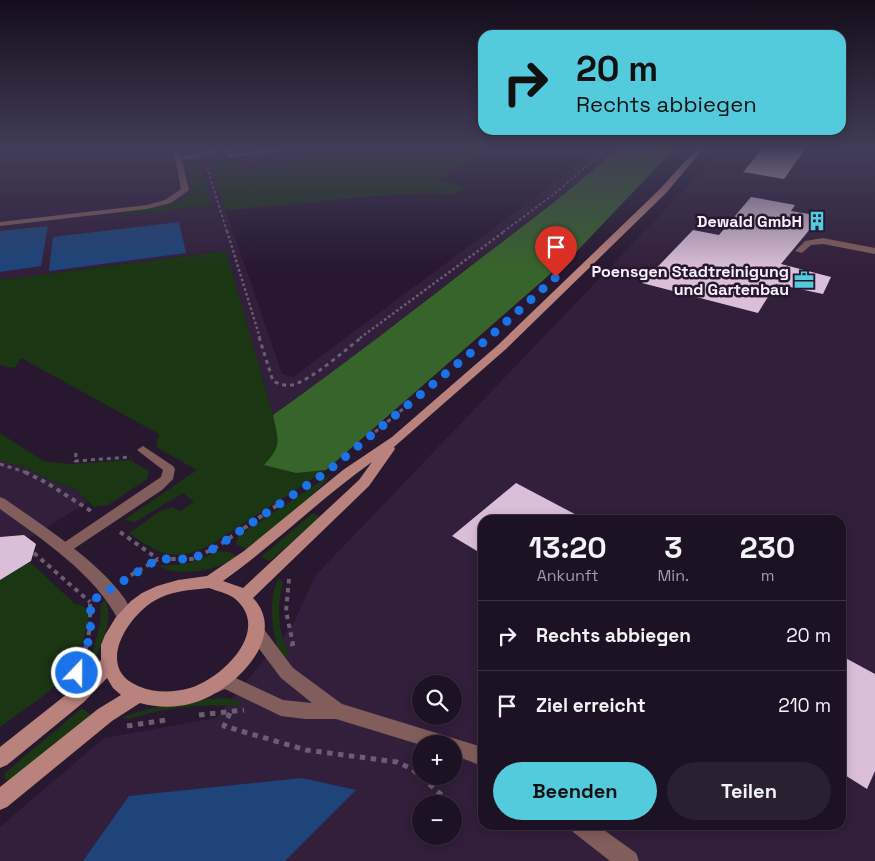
<!DOCTYPE html>
<html lang="de">
<meta charset="utf-8">
<style>
:root{--surface:#1d1223;--page:#2a2030;--text:#f1f3f6;--muted:#a09ea6;--line:#3b3241;--accent:#54cadd}
body{margin:0;font-family:"Space Grotesk",sans-serif;background:var(--page);color:var(--text);height:100vh;display:flex;flex-direction:column;font-size:19px;white-space:nowrap}
*{box-sizing:border-box;margin:0}
p{font-size:16px;color:var(--muted)}
.icon{flex:none;width:28px;height:28px;fill:none;stroke:currentColor;stroke-width:2;stroke-linecap:round;stroke-linejoin:round}
.map{position:relative;flex:1;overflow:hidden}
.drawer{position:absolute;left:478px;top:515px;width:368px;height:315px;display:flex;flex-direction:column;background:var(--surface);border-radius:15px;box-shadow:0 2px 12px #0003,0 0 0 1px var(--line)}
.drawer>*{flex:none}
.hud{position:absolute;left:478px;top:30px;width:368px;height:105px;border-radius:15px;box-shadow:0 2px 12px #0003,0 0 0 1px var(--line);background:#54cadd;color:#111;overflow:hidden}
.controls{position:absolute;left:412px;top:675px;display:grid;gap:10px}
.controls a{display:grid;place-items:center;width:50px;height:50px;border-radius:50%;background:var(--surface);box-shadow:0 2px 12px #0003,0 0 0 1px var(--line);font-size:25px}
.pin{position:absolute;display:grid;place-items:center;width:42px;height:42px;color:#fff;margin:-51px -21px;border-radius:50% 50% 50% 0;rotate:-45deg;box-shadow:0 0 5px #0007}
.pin .icon{rotate:45deg}
.me{position:absolute;width:55px;margin:-28px;rotate:22deg;stroke-linejoin:round;filter:drop-shadow(0 0 4px #0008)}
.turn{display:flex;align-items:center;gap:18px;height:105px;padding:0 15px;font-size:22px}
.turn .icon{width:65px;height:65px;stroke-width:2.5}
.turn b{display:block;font-size:35px;line-height:42px}
.eta{display:flex;justify-content:space-evenly;align-items:center;height:85px;text-align:center}
.eta b{font-size:30px;font-weight:700;line-height:35px}
.button{display:flex;gap:10px;margin-top:auto;padding:10px 15px}
.button a{flex:1;height:58px;border-radius:30px;background:var(--accent);color:#111;font-size:20px;font-weight:700;line-height:58px;text-align:center}
.button a+a{background:var(--page);color:var(--text)}
ul{padding:0;list-style:none}
li{display:flex;align-items:center;gap:15px;height:70px;padding:0 15px;border-top:1px solid var(--line)}
li div{flex:1}
li b{display:block;font-size:19px}
li em{font-style:normal}
.map>svg:first-child{display:block}
.built{fill:#321f3b;fill-rule:evenodd}
.green{fill:#1b3613}
.forest{fill:#37642a}
.water{fill:#1e447a}
.building{fill:#dbbfd8}
.lines{fill:none;stroke-linecap:round;stroke-linejoin:round}
.path-far4{stroke:#6a5e71;stroke-width:2;stroke-dasharray:2.5 2.5;stroke-linecap:butt}
.path-far3{stroke:#6a5e71;stroke-width:2.5;stroke-dasharray:2.5 2.5;stroke-linecap:butt}
.path-far2{stroke:#6a5e71;stroke-width:3;stroke-dasharray:4 4;stroke-linecap:butt}
.path-far1{stroke:#6a5e71;stroke-width:4;stroke-dasharray:4.5 4.5;stroke-linecap:butt}
.path{stroke:#6a5e71;stroke-width:5;stroke-dasharray:5.5 5.5;stroke-linecap:butt}
.service{fill:#815e5b;fill-rule:evenodd}
.minor{fill:#815e5b;fill-rule:evenodd}
.secondary{fill:#b9827c;fill-rule:evenodd}
.route{stroke:#1a73e8;stroke-width:9;stroke-dasharray:0 16.2}
.labels{text-anchor:middle;stroke-width:5;stroke-linejoin:round;paint-order:stroke}
.far-poi-label{font-size:16px;font-weight:bold;fill:#f9f1fe;stroke:#27182f;text-anchor:end}
</style>
<div class="map">
<svg width="875" height="861" viewBox="0 0 875 861">
<rect width="100%" height="100%" fill="#27182f"/>
<path class="built" d="M0,148h491l-53,32 28,7 -13,8 -20,-2 -59,3 -148,15 56,163 11,3 308,-229h17l-23,21 -64,50 -193,150 -65,46 -48,-164 -225,29z
M724,148h151v713h-875v-34l104,-89 112,-20 76,-92 24,-51zM482,520h358v305h-358zM421,684h33v32h-33zM421,744h33v32h-33zM421,804h33v32h-33z
M0,456l12,8 15,4 22,12 26,9 13,13 -59,36 7,7 -6,17 -30,18z"/>
<path class="green" d="M346,148h145l-53,32 28,7 -13,8 -20,-2 -59,3 -148,14 -17,-46 13,-1 -1,-4 4,3 2,-4 8,-1 2,5 4,-1 4,8 36,-4 3,-1 -2,-4 11,-1 -4,-5z
M198,158l15,47 -95,11c14,-14 61,0 74,-26l-6,-26z
M226,251l47,164 6,28 -3,9 20,21 30,-3 -114,74c-37,19 -51,12 -83,-11l31,-22 12,-4 8,4 14,-9 -11,-9 -48,29 -11,-2 73,-50 -41,-23 3,-13 -138,-76 -6,10 -15,-3v-85z
M0,433l43,28 28,3 59,-4 19,11 -2,8 -39,26 -14,2 -19,-18 -26,-9 -22,-12 -27,-7z
M333,473l-23,25 -62,52 -12,-6 2,-8z
M313,513l6,3 -2,4 -47,41 -9,-4z
M217,551l12,1 8,5c-21,14 -58,21 -80,8 23,1 40,-2 60,-14z
M30,562l45,42c11,1 15,7 13,18 -4,15 -7,30 -15,43 -12,22 -53,47 -73,62v-147z
M278,579l5,3c-6,21 -6,51 6,70l-1,3 -5,3c-12,-21 -15,-58 -5,-79z
M105,600c12,21 -11,65 -25,83l-1,-3 12,-21 9,-35 1,-20z
M225,698l18,4 -5,4c-36,-3 -75,2 -110,13l-6,-1c25,-12 75,-19 103,-20z
M82,708l9,7 -78,65 -5,1 -3,-2v-6z"/>
<path class="forest" d="M618,148h57l-96,101 -253,221 -30,3 -32,-8c19,-21 14,-24 9,-50 69,-49 136,-101 203,-153 48,-37 97,-73 142,-114z"/>
<path class="water" d="M179,222l7,31 -137,18 4,-34z
M48,226l-7,40 -41,6v-41z
M302,778l54,12 -71,71h-202l46,-65z"/>
<path class="building" d="M763,148h43l-22,31 -41,-7z
M751,197l44,8 -4,6 30,5 -40,48 50,13 -8,17 -47,-10 -18,29 -116,-30 51,-53 26,5z
M516,483l70,37h-104v34l-30,-18z
M24,535l12,9 -5,17 -31,19v-43z
M840,655l35,19v97l-8,18 -27,-17z"/>
<g class="lines">
<path class="path-far4" d="M207,167l20,65
M503,232l50,-37 55,-47"/>
<path class="path-far3" d="M227,231l33,107
M360,338l145,-107"/>
<path class="path-far2" d="M259,337l14,44c6,3 12,5 19,4 20,-5 53,-35 70,-48
M375,432l35,-29
M76,453l-1,8 56,-4
M0,464l28,9"/>
<path class="path-far1" d="M25,472l22,11 44,28
M120,532l38,27
M34,553l56,49
M289,579l-3,32 7,33
M123,580l35,-21h34l23,-11 67,-46
M87,644l3,-18v-24l3,-2"/>
<path class="path" d="M292,643l1,3
M81,662l6,-19
M230,713l-6,13 82,24 91,12 15,7 40,35
M199,715l45,-5
M127,726l39,-6
M454,805l2,2"/>
<path class="service" d="M215,148h9c-10,6 -39,15 -49,10l21,-4z
M224,148h6l2,6 48,-6h18l-68,10 -3,-2z
M143,446l30,20 2,3 -2,10 -11,11 -93,62 -5,2 -5,-2 -2,-3 2,-3 102,-69 2,-7 -26,-20z"/>
<path class="minor" d="M173,148h6l10,42 -18,13 -24,6 -147,17v-4l147,-17 18,-5 16,-11z
M823,238l52,10v6l-52,-10 -12,1 -9,8 -7,-2 10,-10z
M0,497l5,2c38,27 89,59 117,96 5,6 8,14 11,21l-2,5 -6,1 -6,-1c-25,-48 -76,-81 -119,-112z
M257,626l6,2 30,40 49,36 140,43v19l-28,-11v-11h-33v1l-85,-26h-31l-24,-3 -56,-27 -9,4 -6,-3 -3,-5 3,-5 15,-7 58,27 29,3 -31,-25 -30,-40 -2,-5 2,-5z
M570,825h27l39,28 3,8h-29l-37,-29z"/>
<path class="secondary" d="M697,148h7l-38,45 -160,156 -112,98 1,2 -26,37 -116,112c37,39 -21,95 -60,105 -18,5 -34,5 -53,0l-28,18 -105,86 -7,3v-23l98,-78 23,-14 -8,-7 -6,-10 -23,24 -77,63 -7,3v-21l72,-57 29,-30v-15l4,-10 11,-18 15,-16 11,-8 15,-7 21,-6 29,-4 37,-25 99,-81 49,-33 106,-92 162,-156zM372,462l-13,18 -116,108 -20,-7c52,-37 97,-82 149,-119zM209,588c8,3 18,5 25,10 39,31 -11,80 -44,90 -17,5 -36,5 -52,-2 -43,-18 -11,-69 16,-85 16,-10 36,-11 55,-13z"/>
</g>
<linearGradient id="sky" x2="0" y2="1"><stop stop-color="#150d1a"/><stop offset="0.55" stop-color="#413d58"/><stop offset="1" stop-color="#413d58" stop-opacity="0"/></linearGradient>
<rect width="875" height="269" fill="url(#sky)"/>
<g class="lines">
<path class="route" d="M77,673c11,-27 16,-41 13,-71l68,-43h34l23,-11 113,-77 157,-130 71,-64"/>
</g>
<defs>
<symbol id="building-bare" viewBox="-9 -9 18 18"><path d="M-4-6H4V6H1V3H-1V6H-4ZM-2.5-4.3h1.7v1.8h-1.7ZM.8-4.3h1.7v1.8H.8ZM-2.5-1h1.7V.8h-1.7ZM.8-1h1.7V.8H.8Z" fill="#54cadd" stroke="#27182f" stroke-width="2.5" paint-order="stroke"/></symbol>
<symbol id="office-bare" viewBox="-9 -9 18 18"><path d="M-6-3h4V-5.5h4V-3h4V5H-6ZM-1-4.5V-3h2v-1.5ZM-6 0V1H6V0Z" fill="#54cadd" stroke="#27182f" stroke-width="2.5" paint-order="stroke"/></symbol>
</defs>
<g fill-rule="evenodd">
<use href="#building-bare" x="803" y="207" width="28" height="28"/>
<use href="#office-bare" x="790" y="266" width="28" height="28"/>
</g>
<g class="labels">
<g class="far-poi-label">
<text x="802" y="227">Dewald GmbH</text>
<text x="789" y="277">Poensgen Stadtreinigung<tspan x="789" dy="18">und Gartenbau</tspan></text>
</g>
</g>
</svg>
<div class="controls">
<a><svg class="icon" aria-label="search" viewBox="0 0 24 24"><circle cx="10" cy="10" r="6"/><path d="M15 15l6 6"/></svg></a>
<a>+</a>
<a>−</a>
</div>
<div class="pin" style="left:556px;top:277px;background:#d93025"><svg class="icon" aria-label="arrive" viewBox="0 0 24 24"><path d="M6 21V4h12l-3 4 3 4H6"/></svg></div>
<svg class="me" style="left:77px;top:673px" viewBox="-20 -20 40 40"><circle r="17" fill="#1a73e8" stroke="#fff" stroke-width="3"/><path d="M0-11L8 9 0 5-8 9z" fill="#fff"/></svg>
<div class="hud">
<div class="turn"><svg class="icon" aria-label="right" viewBox="0 0 24 24"><path d="M7 20v-9h11M14 6l5 5-5 5"/></svg><div><b>20 m</b>Rechts abbiegen</div></div>
</div>
<section class="drawer">
<div class="eta">
<div><b>13:20</b><p>Ankunft</p></div>
<div><b>3</b><p>Min.</p></div>
<div><b>230</b><p>m</p></div>
</div>
<ul>
<li><svg class="icon" aria-label="right" viewBox="0 0 24 24"><path d="M7 20v-9h11M14 6l5 5-5 5"/></svg><div><b>Rechts abbiegen</b></div><em>20 m</em></li>
<li><svg class="icon" aria-label="arrive" viewBox="0 0 24 24"><path d="M6 21V4h12l-3 4 3 4H6"/></svg><div><b>Ziel erreicht</b></div><em>210 m</em></li>
</ul>
<div class="button"><a>Beenden</a><a>Teilen</a></div>
</section>
</div>
